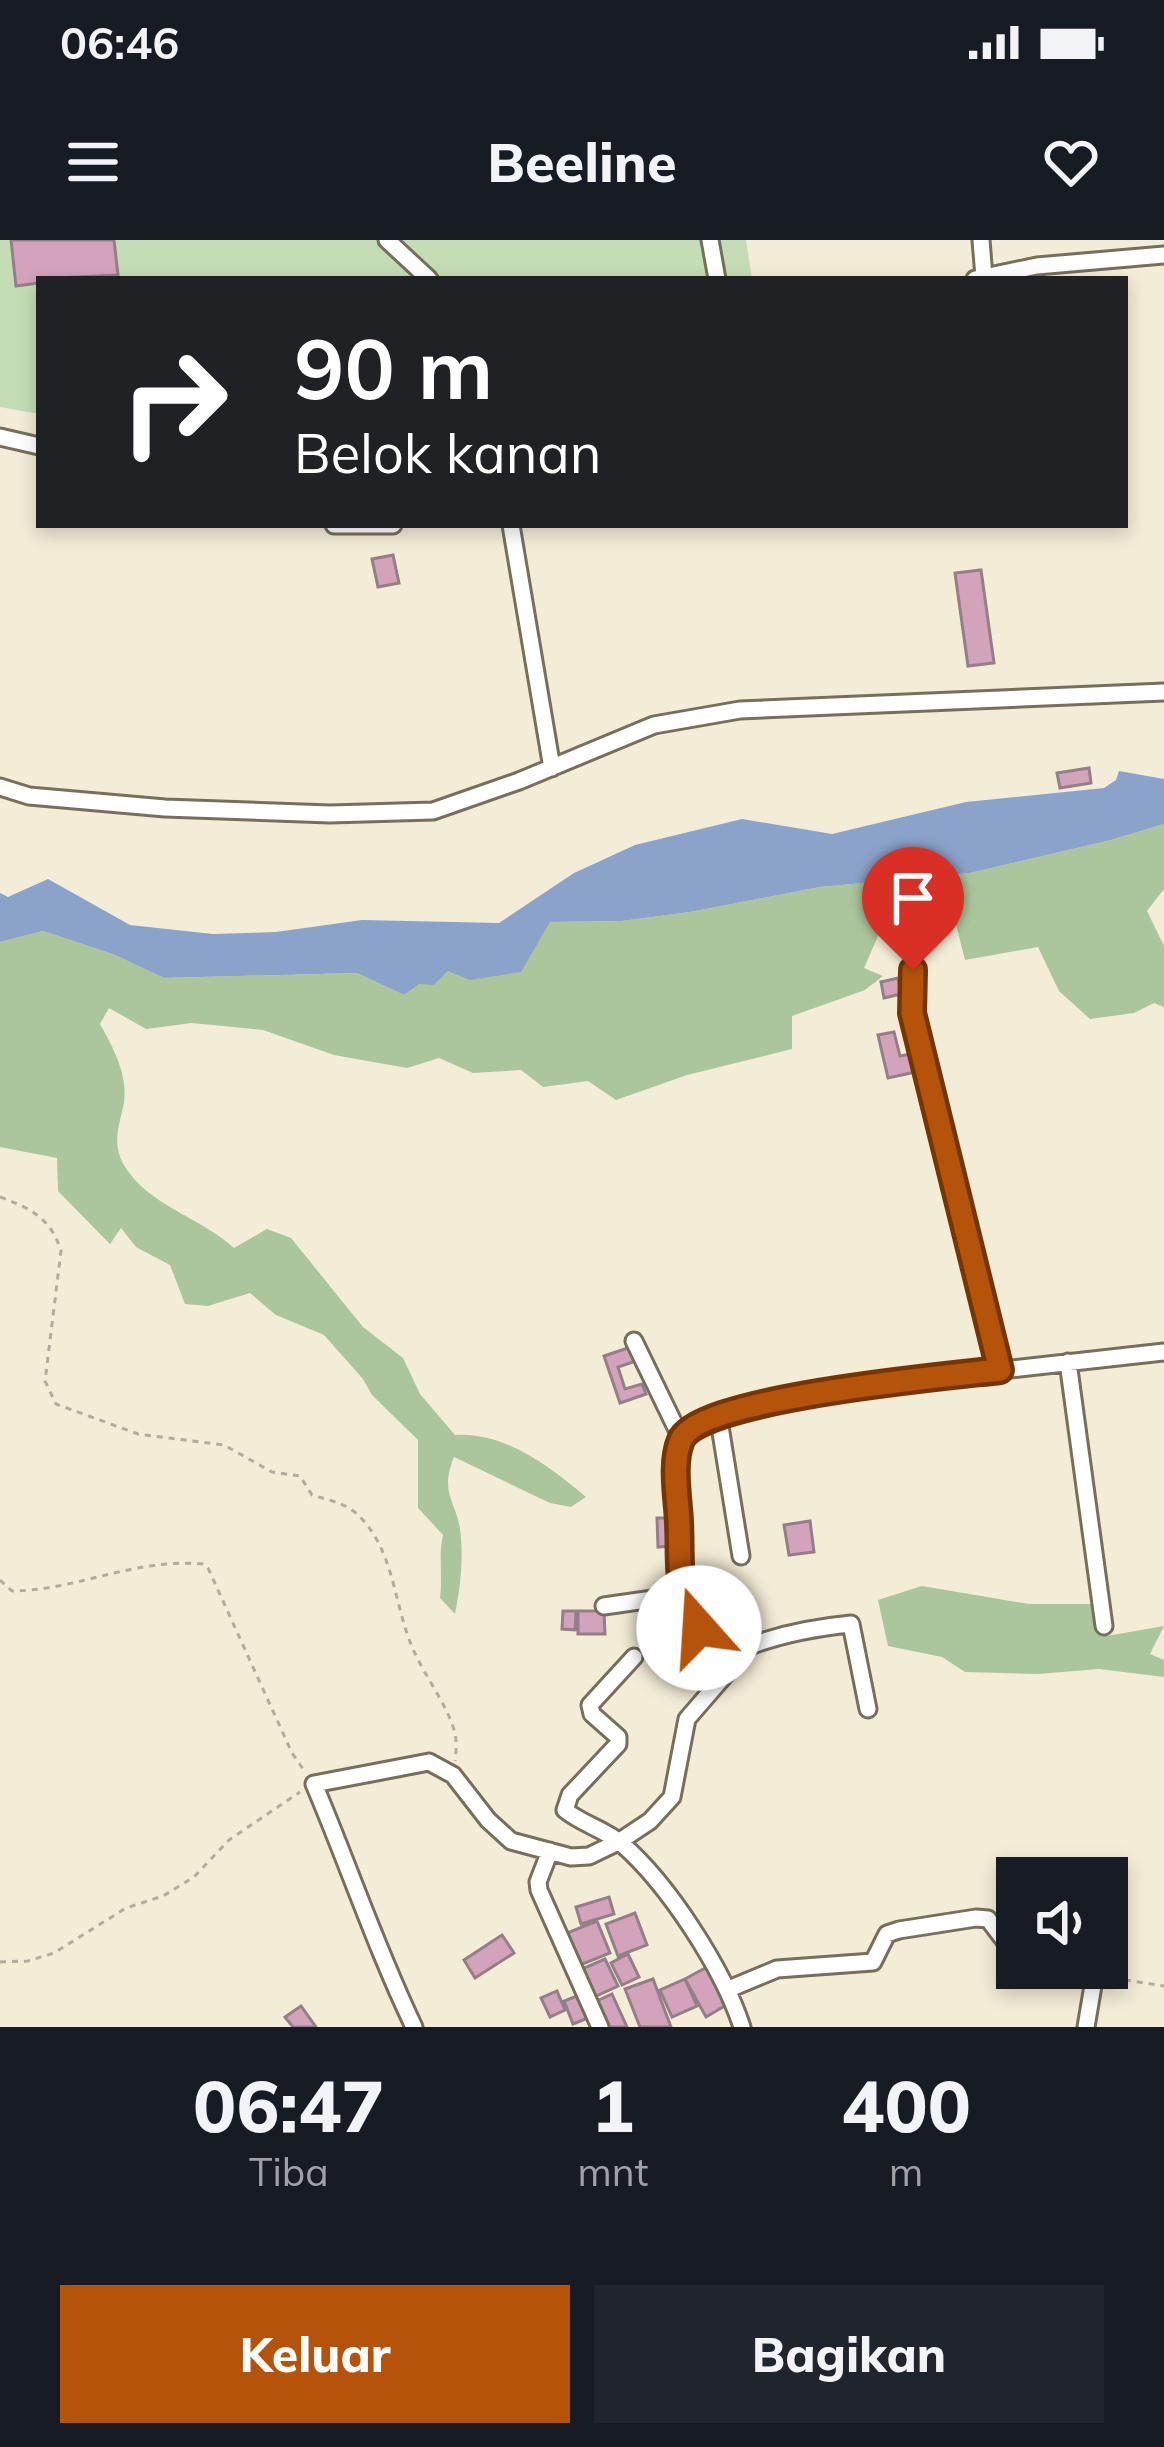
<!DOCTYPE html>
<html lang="id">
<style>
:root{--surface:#171b24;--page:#20242c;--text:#f1f3f6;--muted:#9ea1a6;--accent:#b45309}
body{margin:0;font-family:Mulish,sans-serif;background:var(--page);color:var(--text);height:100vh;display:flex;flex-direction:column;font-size:45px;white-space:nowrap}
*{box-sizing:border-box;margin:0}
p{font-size:39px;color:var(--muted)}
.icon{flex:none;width:66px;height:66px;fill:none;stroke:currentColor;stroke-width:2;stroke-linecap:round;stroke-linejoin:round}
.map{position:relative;height:1787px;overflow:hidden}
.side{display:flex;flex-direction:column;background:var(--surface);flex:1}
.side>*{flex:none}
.hud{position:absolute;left:36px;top:36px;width:1092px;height:252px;border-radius:0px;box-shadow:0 6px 18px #0003;background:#202124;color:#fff;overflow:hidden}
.fabs{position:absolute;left:996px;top:1617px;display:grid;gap:24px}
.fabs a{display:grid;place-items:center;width:132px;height:132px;border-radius:0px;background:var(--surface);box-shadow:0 6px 18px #0003;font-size:60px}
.pin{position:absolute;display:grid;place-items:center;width:102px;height:102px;color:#fff;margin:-123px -51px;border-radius:50% 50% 50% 0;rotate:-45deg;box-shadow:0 0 12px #0007}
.pin .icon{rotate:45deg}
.me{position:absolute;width:132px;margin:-66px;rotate:341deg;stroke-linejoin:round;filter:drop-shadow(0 0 9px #0008)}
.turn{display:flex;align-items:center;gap:42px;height:252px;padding:0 60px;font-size:54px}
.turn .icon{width:156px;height:156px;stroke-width:2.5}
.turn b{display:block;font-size:84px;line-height:102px}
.eta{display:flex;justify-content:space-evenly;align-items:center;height:204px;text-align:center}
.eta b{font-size:72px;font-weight:800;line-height:84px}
.cta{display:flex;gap:24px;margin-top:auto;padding:24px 60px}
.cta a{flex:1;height:138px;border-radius:0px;background:var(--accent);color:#fff;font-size:48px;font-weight:800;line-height:138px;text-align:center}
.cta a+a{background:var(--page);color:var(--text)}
.status{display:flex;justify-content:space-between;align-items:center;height:84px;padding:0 60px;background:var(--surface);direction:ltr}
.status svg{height:33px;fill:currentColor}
header{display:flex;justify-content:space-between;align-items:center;height:156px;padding:0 60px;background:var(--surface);font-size:54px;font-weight:800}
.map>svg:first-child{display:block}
.green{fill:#c4ddb7}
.forest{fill:#abc69c}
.water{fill:#8ba3cb}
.building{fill:#d3a3bc;stroke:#947f89;stroke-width:3}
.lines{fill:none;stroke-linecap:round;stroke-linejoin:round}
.minor-casing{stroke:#756f5c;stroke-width:21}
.path{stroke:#b1ac9b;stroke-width:3;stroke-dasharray:6 6;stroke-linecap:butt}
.minor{stroke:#fff;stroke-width:15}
.route-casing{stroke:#753606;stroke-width:30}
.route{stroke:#b45309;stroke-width:21}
</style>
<div class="status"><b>06:46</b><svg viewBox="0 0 49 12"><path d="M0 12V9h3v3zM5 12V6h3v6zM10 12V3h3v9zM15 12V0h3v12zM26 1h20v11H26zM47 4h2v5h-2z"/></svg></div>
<header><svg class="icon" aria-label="menu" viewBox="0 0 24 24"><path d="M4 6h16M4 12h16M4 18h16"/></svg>Beeline<svg class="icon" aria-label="heart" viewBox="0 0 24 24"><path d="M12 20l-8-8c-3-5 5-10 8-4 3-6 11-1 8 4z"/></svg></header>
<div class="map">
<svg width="1164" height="1787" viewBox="0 0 1164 1787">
<rect width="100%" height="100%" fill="#f3ecd7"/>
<path class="green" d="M0,0h746l6,39h-713v135l-39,-7z"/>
<path class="forest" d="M1164,584v65l-17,22 17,35v61l-10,-4 -20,10 -44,6 -31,-28 -21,-44 -73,13 -18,-71 -39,5 -1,23 -25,10 -18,41 19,8 -18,14 -73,26v33l-105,26 -71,25 -28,-19 -45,6 -22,-17 -48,3 -34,-15 -32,10 -73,-13 -71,-25 -71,-7 -46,6 -37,-21 -9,16c13,23 28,51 24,78 -4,23 -13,40 0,63 23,40 78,53 110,83l33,-19 24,9 72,89 40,31 17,36 35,41c50,-3 94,31 131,62l-15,10 -21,-4 -96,-46c-16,39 5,45 7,81 2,26 -1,50 -6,76l-15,-16c3,-22 -2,-41 3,-63l-25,-27v-68l-46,-45 -9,-16 -39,-44 -48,-20 -26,-22 -42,13 -23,-2 -15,-39 -34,-18 -15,-19 -11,16 -52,-53 -1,-33 -57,-11v-205l43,-11 72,24 49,23 193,-5 47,22 15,-12 131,-61 72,-1 68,-9 130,-25 150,-14 141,-33z
M922,1346l107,18h70l8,32 57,-10 -14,28 14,6v17l-65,-8 -61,5 -73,-2 -23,-15 -54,-11 -10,-46z"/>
<path class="water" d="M1119,531l45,8v45l-53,16 -141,33 -150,14 -130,25 -68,9 -72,1 -29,50 -51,8 -22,-9 -14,14 -15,-1 -15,11 -47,-22 -193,5 -49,-23 -72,-24 -43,11v-49l8,4 40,-18 82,46 83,9 63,-2 86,-12 137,3 75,-50 61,-28 107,-26 90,15 134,-32 138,-14 12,-8z"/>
<path class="building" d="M11,0h103l4,35 -79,4v4l-23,3z
M393,315l6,28 -21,4 -6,-28z
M981,330l13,93 -26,3 -13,-93z
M1089,528l2,15 -31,5 -3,-15z
M898,738l3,16 -17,4 -3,-16z
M894,792l6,24 16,-3 4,18 -32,7 -10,-43z
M631,1107l5,14 -18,6 7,22 17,-5 4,10 -26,9 -16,-47z
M657,1278h12l1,28 -12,1z
M810,1281l4,31 -25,3 -5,-30z
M563,1371h13l-1,19 -13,-1z
M578,1371h26l1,23h-27z
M609,1657l5,17 -33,10 -5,-17z
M635,1673l12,32 -29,11 -12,-32z
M597,1681l13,32 -30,12 -13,-32z
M502,1695l12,18 -39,25 -11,-18z
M628,1714l11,23 -17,8 -11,-22z
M605,1719l13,27 -24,11 -12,-28z
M707,1727l21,37 -22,13 -21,-38z
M653,1739l18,48h-31l-15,-38z
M685,1739l12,27 -25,11 -12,-27z
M557,1751l8,19 -15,7 -9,-19z
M582,1754l9,23 -18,7 -9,-23z
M612,1754l15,33h-18l-12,-26z
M301,1766l15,21h-23l-8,-10z"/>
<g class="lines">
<defs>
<path id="minor" d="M387,0l42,39
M710,0l7,39
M981,0l3,37
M975,39l62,-13 127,-11
M0,197l39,9
M334,285h59
M511,285l41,243
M0,547l29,9 136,12 165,6 103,-3 86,-30 135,-56 86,-15 424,-18
M913,730l-1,43 88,357
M1068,1122l36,264
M718,1174l23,142
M681,1198l15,-15 22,-9 68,-14 100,-17 278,-31
M604,1366l77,-11
M733,1413c37,-17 77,-25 118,-29l17,85
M634,1417l-44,48 2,9 26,23v7l-48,51 -5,15c17,14 41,20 57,34 47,41 101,125 120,183
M550,1611l-12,31 1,8 61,137
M729,1749l48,-20 96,-7 14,-28 12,-4 77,-12 12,1 16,21 13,2
M414,1787c-38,-79 -66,-163 -100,-243l115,-22 24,13 35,45 23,21 60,16 18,-1 31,-15 30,-20 22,-24 15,-78 45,-52 1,-14 -7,-8 -27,-17 -18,-33 -4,-127 4,-30 -47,-97
M1086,1787l10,-59"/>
</defs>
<use href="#minor" class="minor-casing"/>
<path class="path" d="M0,957c30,11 51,21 61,54l-16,130 11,23 82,30 86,11 48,27 28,4 12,19c19,6 36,8 50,24 33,36 32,87 51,130 12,28 34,55 42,84 2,10 1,19 0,28
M0,1340l12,11c68,-1 120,-33 191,-27l5,4 84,185 11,16
M0,1722l28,-1 26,-8 72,-45 37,-12 31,-19 35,-37 71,-48
M1113,1738l51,8"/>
<use href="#minor" class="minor"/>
</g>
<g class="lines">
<defs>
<path id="route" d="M699,1388c-24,-32 -18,-67 -20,-106 -1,-24 -8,-59 2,-82 17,-42 268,-64 319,-70l-88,-357 1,-43"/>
</defs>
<use href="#route" class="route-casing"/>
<use href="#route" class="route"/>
</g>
</svg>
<div class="fabs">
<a><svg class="icon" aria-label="sound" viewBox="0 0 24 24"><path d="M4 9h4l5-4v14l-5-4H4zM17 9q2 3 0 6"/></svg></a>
</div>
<div class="pin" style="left:913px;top:730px;background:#d93025"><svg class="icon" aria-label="arrive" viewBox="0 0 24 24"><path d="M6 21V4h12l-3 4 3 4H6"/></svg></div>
<svg class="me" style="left:699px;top:1388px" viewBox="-20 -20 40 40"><circle r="19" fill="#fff"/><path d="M0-13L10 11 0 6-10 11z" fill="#b45309"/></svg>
<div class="hud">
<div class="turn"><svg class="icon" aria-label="right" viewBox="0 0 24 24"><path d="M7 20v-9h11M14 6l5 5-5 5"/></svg><div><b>90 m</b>Belok kanan</div></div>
</div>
</div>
<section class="side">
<div class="eta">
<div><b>06:47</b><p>Tiba</p></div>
<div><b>1</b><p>mnt</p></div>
<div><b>400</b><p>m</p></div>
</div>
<div class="cta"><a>Keluar</a><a>Bagikan</a></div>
</section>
